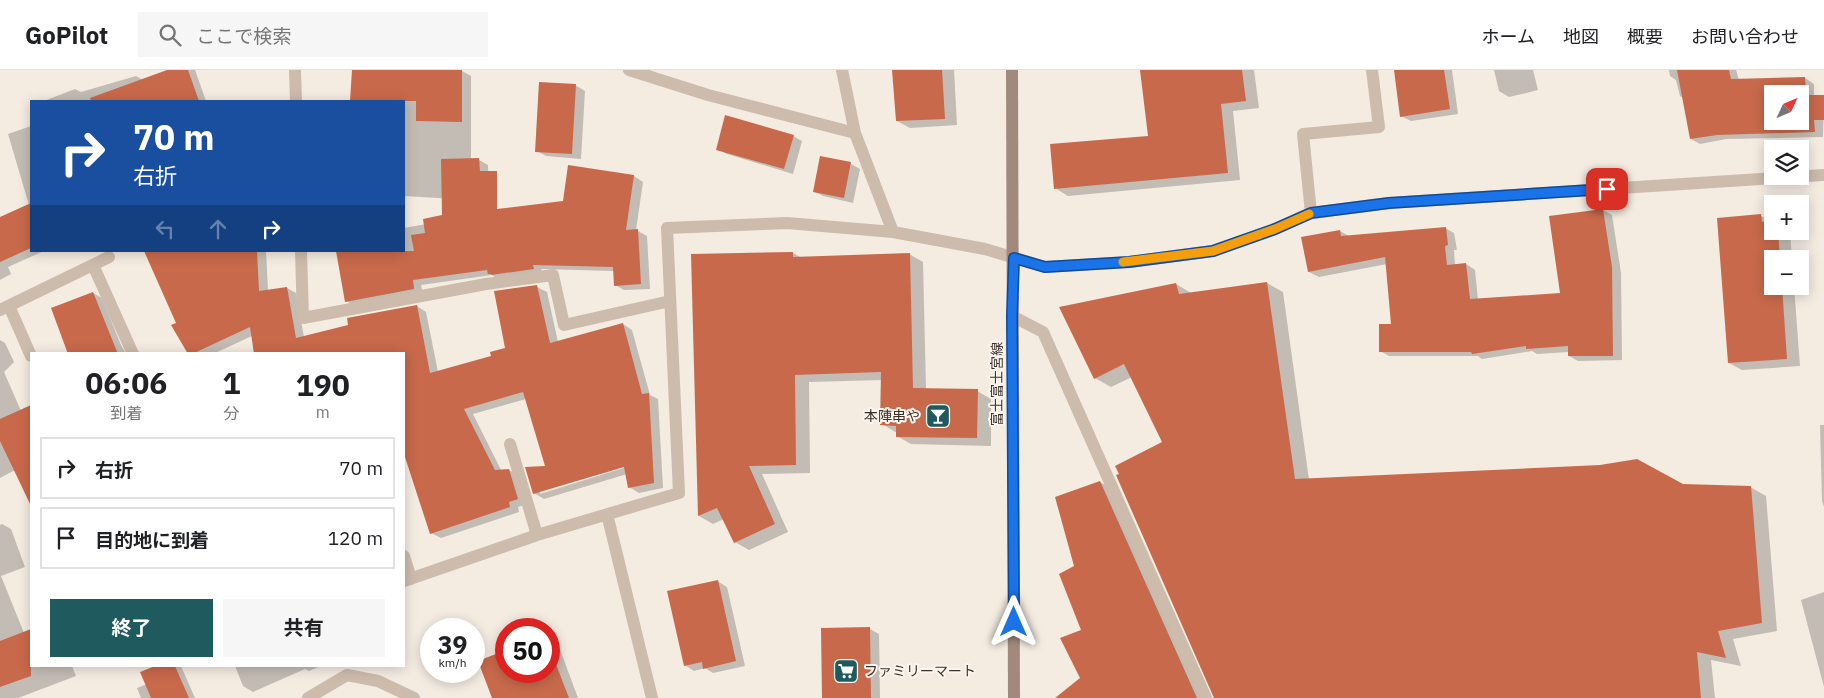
<!DOCTYPE html>
<html lang="ja">
<meta charset="utf-8">
<style>
:root{--surface:#fff;--page:#f6f6f6;--text:#202124;--muted:#757577;--line:#e0e0e0;--accent:#1f5a5e}
body{margin:0;font-family:"IBM Plex Sans","Noto Sans JP",sans-serif;background:var(--page);color:var(--text);height:100vh;display:flex;flex-direction:column;font-size:19px;white-space:nowrap}
*{box-sizing:border-box;margin:0}
p{font-size:16px;color:var(--muted)}
.icon{flex:none;width:28px;height:28px;fill:none;stroke:currentColor;stroke-width:2;stroke-linecap:round;stroke-linejoin:round}
.map{position:relative;flex:1;overflow:hidden}
.details{position:absolute;left:30px;top:282px;width:375px;height:315px;display:flex;flex-direction:column;background:var(--surface);border-radius:0px;box-shadow:0 2px 12px #0003}
.details>*{flex:none}
.hud{position:absolute;left:30px;top:30px;width:375px;height:152px;border-radius:0px;box-shadow:0 2px 12px #0003;background:#1a4fa0;color:#fff;overflow:hidden}
.needle{width:32px;rotate:46deg}
.controls{position:absolute;left:1764px;top:15px;display:grid;gap:10px}
.controls a{display:grid;place-items:center;width:45px;height:45px;border-radius:0px;background:var(--surface);box-shadow:0 2px 12px #0003;font-size:25px}
.speed{position:absolute;left:420px;top:548px;display:flex;gap:10px;font-size:25px;font-weight:700;text-align:center}
.speed>*{display:grid;place-content:center;width:65px;height:65px;border-radius:50%;background:var(--surface);box-shadow:0 2px 12px #0003;line-height:1}
.speed small{font-size:12px;font-weight:400}
.speed .limit{border:8px solid #d22;background:#fff;color:#111}
.pin{position:absolute;display:grid;place-items:center;width:42px;height:42px;color:#fff;margin:-21px;border-radius:10px;box-shadow:0 2px 8px #0006}
.me{position:absolute;width:55px;margin:-28px;rotate:0deg;stroke-linejoin:round;filter:drop-shadow(0 0 4px #0008)}
.turn{display:flex;align-items:center;gap:18px;height:105px;padding:0 20px;font-size:22px}
.turn .icon{width:65px;height:65px;stroke-width:2.5}
.turn b{display:block;font-size:35px;line-height:42px}
.lanes{display:flex;align-items:center;height:48px;padding:0 20px;background:#0003;justify-content:center;gap:25px;direction:ltr}
.lanes .off{opacity:.35}
.eta{display:flex;justify-content:space-evenly;align-items:center;height:85px;text-align:center}
.eta b{font-size:30px;font-weight:700;line-height:35px}
.button{display:flex;gap:10px;margin-top:auto;padding:10px 20px}
.button a{flex:1;height:58px;border-radius:0px;background:var(--accent);color:#fff;font-size:20px;font-weight:700;line-height:58px;text-align:center}
.button a+a{background:var(--page);color:var(--text)}
ul{padding:0;list-style:none}
li{display:flex;align-items:center;gap:15px;height:62px;margin:0 10px 8px;padding:0 10px;border:2px solid var(--line);border-radius:0px}
li div{flex:1}
li b{display:block;font-size:19px}
li em{font-style:normal}
header{display:flex;align-items:center;gap:30px;box-sizing:border-box;height:70px;padding:0 25px;background:var(--surface);border-bottom:1px solid var(--line)}
header strong{font-size:24px}
nav{display:flex;gap:28px;margin-inline-start:auto;font-size:18px}
.search{width:350px;height:45px;background:var(--page);display:flex;align-items:center;gap:12px;box-sizing:border-box;padding:0 18px;border-radius:0px;color:var(--muted);font-size:19px}
.map>svg:first-child{display:block}
.shadow{fill:#0003;fill-rule:evenodd}
.building{fill:#c8694b;fill-rule:evenodd}
.lines{fill:none;stroke-linecap:round;stroke-linejoin:round}
.lane{stroke:#cdbbac;stroke-width:12}
.street{stroke:#cdbbac;stroke-width:12}
.secondary{stroke:#a18a7d;stroke-width:12}
.route-casing{stroke:#114b97;stroke-width:12}
.route{stroke:#1a73e8;stroke-width:9}
.slow{stroke:#f59e0b;stroke-width:9}
.labels{text-anchor:middle;stroke-width:4;stroke-linejoin:round;paint-order:stroke}
.street-label{font-size:14px;fill:#3b302b;stroke:#fbf5ee}
.poi-label{font-size:14px;fill:#3b302b;stroke:#fbf5ee;text-anchor:end}
</style>
<header>
<strong>GoPilot</strong>
<div class="search"><svg class="icon" aria-label="search" viewBox="0 0 24 24"><circle cx="10" cy="10" r="6"/><path d="M15 15l6 6"/></svg>ここで検索</div>
<nav><a>ホーム</a><a>地図</a><a>概要</a><a>お問い合わせ</a></nav>
</header>
<div class="map">
<svg width="1824" height="628" viewBox="0 0 1824 628">
<rect width="100%" height="100%" fill="#f4ebe1"/>
<path class="shadow" d="M171,0h24l11,31h-162l31,-12 6,3 55,-16 7,4z
M354,0l108,1 9,5v84h8l9,5 1,36 -85,-5v-95h-52z
M894,0h60l3,55 -47,3 -13,-7z
M1141,0h113l5,38 -26,3 7,69 -172,16 -13,-8 95,-51z
M1395,0h57l6,44 -47,7 -10,-5z
M1494,0h39l5,20 -29,7 -10,-6z
M1669,0h67l3,10 66,-2 9,6v12h10l-1,41 -97,2 -26,5 -9,-5 -8,-41 -3,-2 -4,-16 -6,-4zM1772,24h28v27h-28z
M575,15l10,6 -4,68 -35,-3 -9,-5z
M31,56v125h13l-36,16 3,7 -11,6v-62l29,-13 -21,-71z
M793,66l9,5 -9,33 -66,-20 -9,-5z
M851,94l9,5 -7,34 -30,-7 -9,-5z
M569,97l65,9 9,6 -7,48 11,6 3,53 -26,1 -9,-5 -1,-14 -73,-2 2,5 -45,5 -6,-4 -71,10 2,9 -68,12 -9,-5 58,-50v-23l106,-19 54,-7z
M1603,140l9,5 9,58 1,87 -44,1 -9,-5v-4l-32,2 -5,-3 -50,8 -4,-3h-89l-9,-5 13,-26 -6,-61 -68,13 -10,-5 31,-41 9,5 96,-8 9,5 3,17h-3l1,15 11,-1 9,6 3,30 84,-6z
M1761,146l11,6v9h18l2,28h-20v27h22l6,80 -58,4 -13,-7z
M149,181h117l2,40 19,-3 9,5 11,61 -55,-18 -39,18h-24z
M793,183l9,5 107,-4 14,8 3,128 51,1 14,8v47l-80,-2 -14,-8v-3l-15,-9v-44l-73,2 1,91 -48,1 26,58 -39,18 -14,-8 -11,-23 -11,5 -14,-8 -7,-260z
M1267,213l16,9 26,188 441,7 16,9 11,135 -44,8 8,27 -30,-6 4,38h-500l-51,-256 -32,-65 -21,10 -16,-9 81,-94 15,9z
M537,217l10,5 11,50 65,-18 9,6 18,65 8,4 5,89 -24,5 -10,-6 -2,-13 -83,25 -10,-6 12,-26 -20,-68 -53,15 28,56h8l9,5 9,29 -9,3 1,5 -78,26 -10,-5 -26,-79h-1v-100l13,-48 9,6 12,60 55,-16 14,-7zM630,394v2l-90,28v-3z
M93,223l9,5 19,47 5,9h-55z
M0,270l5,3 9,19 -10,10 17,39 10,-3v74l-2,2 -14,-14 -15,8z
M1820,355h4v82l-2,-6z
M1100,412l16,9 92,207h-137l10,-20 1,-47 -6,-64z
M2,454l9,5 14,38 -24,9 23,57 7,-2v35h41l4,10 -58,22h-18v-173z
M717,511l10,6 18,79 -32,7 -8,-5 -11,3 -9,-6z
M1824,522v95l-23,-87z
M870,559l9,5 1,64h-57z
M549,569l9,5 20,54h-85l-14,-36 27,-11v20h43z
M158,596h23l14,32h-54l-4,-10 10,-4z
M235,596h86l-12,5 -4,-2 -52,23 -10,-6z"/>
<path class="building" d="M167,0h21l11,31h-108l-1,-3z
M352,0h110v52l-46,-1v-20h-66z
M892,0h50l3,49 -49,2z
M1140,0h102l4,31 -25,3 7,69 -174,16 -4,-45 98,-8z
M1394,0h50l6,39 -50,8z
M1677,0h52l2,9 74,-2 1,18h18v25h-10l1,12 -98,3 -27,4zM1772,24h28v27h-28z
M539,12l37,2 -4,70 -37,-2z
M725,45l69,20 -10,34 -68,-19z
M820,86l31,6 -7,36 -31,-6z
M479,88l1,13h17v38l66,-8 5,-36 66,10 -8,55 12,-1 3,55 -27,2 -1,-19 -80,-2 1,4 -43,6v-1h-3l-1,-4 -74,10 1,9 -69,13 -9,-51h78l-3,-16 14,-2 -2,-14 19,-4 -1,-56z
M31,133v45l-31,14v-45z
M1603,139l9,58 1,89h-45v-10l-42,3v-3l-54,8 -1,-2h-92v-28h12l-6,-67 -77,15 -7,-35 39,-7 1,6 105,-9 2,18 -3,1 2,19 19,-2 4,36 90,-6 -11,-77z
M1761,144l1,8 10,-1v10h6l2,28h-8v27h10l5,73 -59,4 -11,-145z
M144,181h113l2,40 28,-4 9,51 52,-13 -1,-7 70,-13 13,68 61,-17 -1,-4 15,-4 -11,-57 43,-6 13,58 73,-20 19,71 7,-1 5,90 -26,5 -4,-21 -91,27 -8,-27 20,-1 -22,-74 -59,17 31,61 14,-1 9,30 -9,3 1,5 -80,27 -26,-80v-100h-150l-4,-27 -58,27h-4l-17,-29 5,-2z
M793,182v5l117,-4 3,135 65,1 -1,49 -81,-1v-11l-16,-1 1,-53 -86,3 1,90 -47,1 26,58 -41,19 -17,-35 -19,8 -7,-262z
M1267,212l28,197 305,-14 37,-6 46,25 68,2 11,137 -44,8 8,27 -29,-6 4,46h-487l-98,-223 3,-1 -4,-8 47,-24 -38,-78 -30,15 -35,-72 117,-24 3,11z
M93,222l25,62h-50l-17,-46z
M31,335v101l-31,-65v-22z
M1100,411l97,217h-142l25,-20 -20,-40 21,-8 -22,-56 15,-8 -19,-69z
M718,510l18,81 -33,8 -1,-7 -18,4 -17,-75z
M870,557l1,71h-49l-1,-70z
M31,559v47l-31,11v-46z
M549,576l20,52h-77l-14,-37 28,-11v21h43z
M155,596h20l14,32h-38l-11,-26z"/>
<g class="lines">
<path class="lane" d="M1012,246l31,16 163,366"/>
<path class="street" d="M295,0l1,31
M629,0l79,25 147,38 38,99 92,17 60,18 84,-5 84,-11 62,-22 36,-16 78,-10 435,-28
M842,0l13,63
M1311,143l-8,-79 76,-7 -7,-57
M301,181l2,67 183,-34 67,-9 11,50 106,-24
M93,195l40,89
M9,236l22,50
M0,240l109,-53
M510,374l27,91
M607,444l45,184
M404,486l7,23
M404,511l133,-46 142,-42 -12,-265 120,-5 106,9
M308,628l39,-23 31,6 36,17"/>
<path class="secondary" d="M1012,0l2,628"/>
</g>
<g class="lines">
<defs>
<path id="route" d="M1014,552l-2,-306 2,-58 31,9 84,-5 84,-11 62,-22 36,-16 78,-10 218,-14"/>
</defs>
<use href="#route" class="route-casing"/>
<use href="#route" class="route"/>
<path class="slow" d="M1123,192l90,-11 62,-22 34,-15"/>
</g>
<defs>
<symbol id="bar-square" viewBox="-11 -11 22 22"><rect x="-9" y="-9" width="18" height="18" rx="4" fill="#1f5a5e" stroke="#fbf5ee"/><path d="M-6-5H6L.8 .8V4.5H3.5V6h-7V4.5H-.8V.8Z" fill="#fff"/></symbol>
<symbol id="supermarket-square" viewBox="-11 -11 22 22"><rect x="-9" y="-9" width="18" height="18" rx="4" fill="#1f5a5e" stroke="#fbf5ee"/><path d="M-6-5.5h2.5l.6 2H6L4.5 2H-2.5L-4.4-4H-6ZM-1.5 3.2a1.3 1.3 0 1 0 .1 0ZM3 3.2a1.3 1.3 0 1 0 .1 0Z" fill="#fff"/></symbol>
</defs>
<g fill-rule="evenodd">
<use href="#bar-square" x="924" y="332" width="28" height="28"/>
<use href="#supermarket-square" x="832" y="587" width="28" height="28"/>
</g>
<g class="labels">
<g class="street-label">
<text transform="translate(997 314) rotate(-90)" y="5">富士富士宮線</text>
</g>
<g class="poi-label">
<text x="920" y="351">本陣串や</text>
<text x="864" y="606" text-anchor="start">ファミリーマート</text>
</g>
</g>
</svg>
<div class="controls">
<a><svg class="needle" viewBox="-14 -14 28 28"><path d="M0-13l5 13h-10z" fill="#e53935"/><path d="M0 13l5-13h-10z" fill="#757577"/></svg></a>
<a><svg class="icon" aria-label="layers" viewBox="0 0 24 24"><path d="M12 4l9 5-9 5-9-5zM3 14l9 5 9-5"/></svg></a>
<a>+</a>
<a>−</a>
</div>
<div class="speed"><div>39<small>km/h</small></div><div class="limit">50</div></div>
<div class="pin" style="left:1607px;top:119px;background:#d93025"><svg class="icon" aria-label="arrive" viewBox="0 0 24 24"><path d="M6 21V4h12l-3 4 3 4H6"/></svg></div>
<svg class="me" style="left:1014px;top:552px" viewBox="-20 -20 40 40"><path d="M0-17L14 15 0 8-14 15z" fill="#1a73e8" stroke="#fff" stroke-width="4"/></svg>
<div class="hud">
<div class="turn"><svg class="icon" aria-label="right" viewBox="0 0 24 24"><path d="M7 20v-9h11M14 6l5 5-5 5"/></svg><div><b>70 m</b>右折</div></div>
<div class="lanes"><svg class="icon off" aria-label="left" viewBox="0 0 24 24"><path d="M17 20v-9H6M10 6l-5 5 5 5"/></svg><svg class="icon off" aria-label="ahead" viewBox="0 0 24 24"><path d="M12 20V5M6 11l6-6 6 6"/></svg><svg class="icon" aria-label="right" viewBox="0 0 24 24"><path d="M7 20v-9h11M14 6l5 5-5 5"/></svg></div>
</div>
<section class="details">
<div class="eta">
<div><b>06:06</b><p>到着</p></div>
<div><b>1</b><p>分</p></div>
<div><b>190</b><p>m</p></div>
</div>
<ul>
<li><svg class="icon" aria-label="right" viewBox="0 0 24 24"><path d="M7 20v-9h11M14 6l5 5-5 5"/></svg><div><b>右折</b></div><em>70 m</em></li>
<li><svg class="icon" aria-label="arrive" viewBox="0 0 24 24"><path d="M6 21V4h12l-3 4 3 4H6"/></svg><div><b>目的地に到着</b></div><em>120 m</em></li>
</ul>
<div class="button"><a>終了</a><a>共有</a></div>
</section>
</div>
